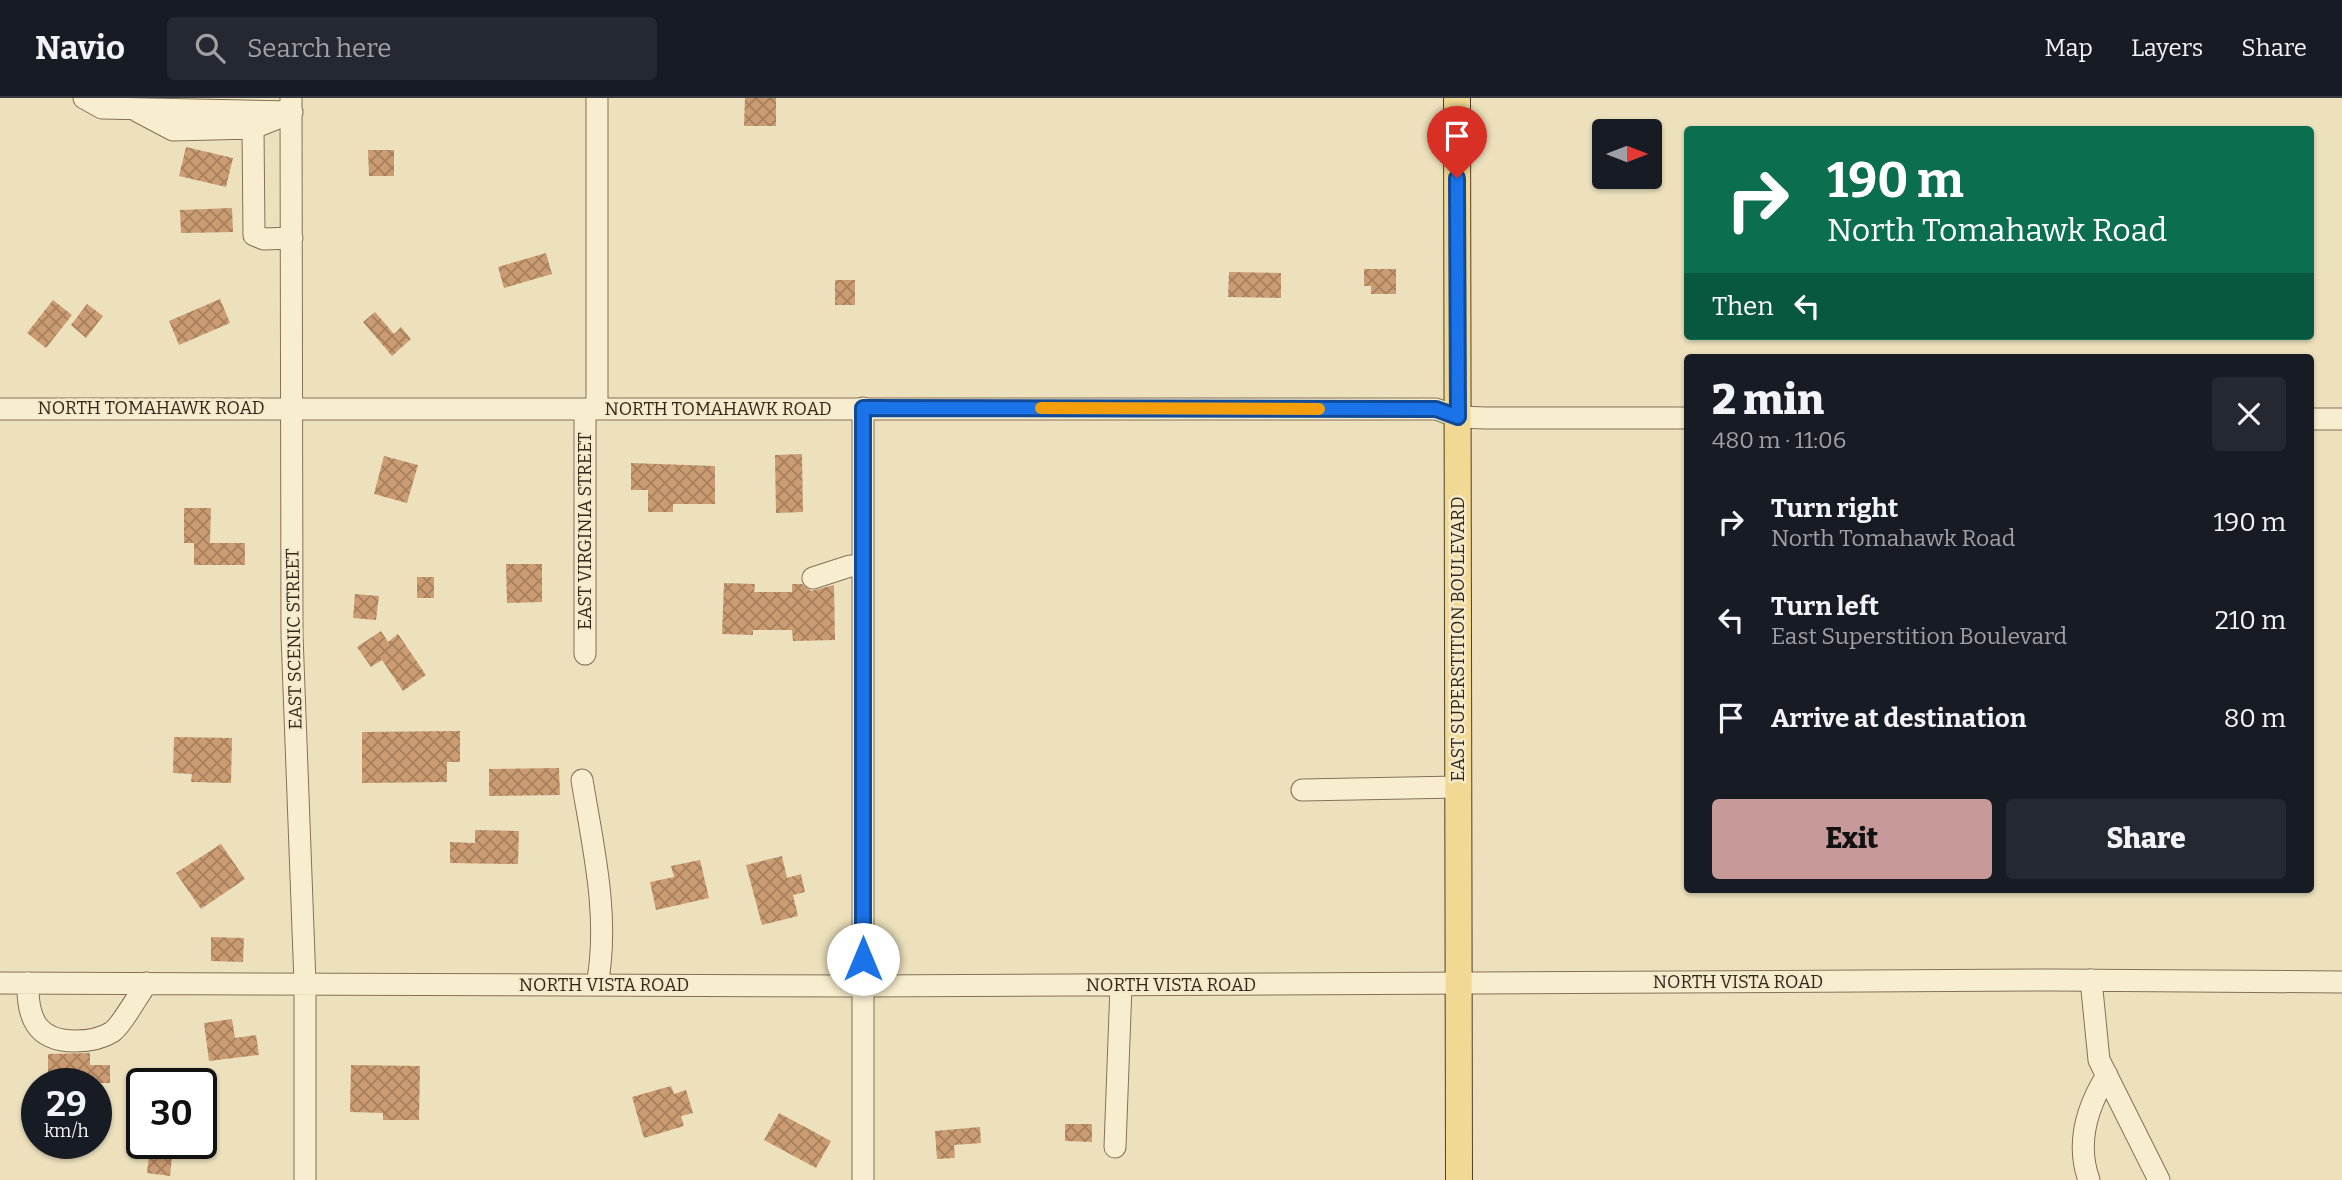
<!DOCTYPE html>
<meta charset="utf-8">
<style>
:root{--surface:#171b24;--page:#242831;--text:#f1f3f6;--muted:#9ea1a6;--line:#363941;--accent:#c79999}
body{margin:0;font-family:Bitter,serif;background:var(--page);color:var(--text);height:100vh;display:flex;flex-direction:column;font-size:26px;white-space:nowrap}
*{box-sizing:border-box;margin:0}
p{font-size:23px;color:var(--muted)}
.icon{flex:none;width:38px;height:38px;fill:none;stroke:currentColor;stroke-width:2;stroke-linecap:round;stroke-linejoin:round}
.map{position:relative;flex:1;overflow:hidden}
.drawer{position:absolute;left:1684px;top:256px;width:630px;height:539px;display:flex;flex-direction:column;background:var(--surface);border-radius:7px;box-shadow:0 2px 5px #0004}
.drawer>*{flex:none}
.hud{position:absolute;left:1684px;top:28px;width:630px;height:214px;border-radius:7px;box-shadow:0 2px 5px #0004;background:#0b6e4f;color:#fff;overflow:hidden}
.needle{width:46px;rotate:90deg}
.controls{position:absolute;left:1592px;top:21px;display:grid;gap:14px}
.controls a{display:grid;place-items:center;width:70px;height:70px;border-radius:7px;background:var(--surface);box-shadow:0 2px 5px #0004;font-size:35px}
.speed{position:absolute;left:21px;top:970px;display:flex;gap:14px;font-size:35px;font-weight:700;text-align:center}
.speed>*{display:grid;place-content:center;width:91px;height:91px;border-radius:50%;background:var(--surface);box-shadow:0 2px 5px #0004;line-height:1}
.speed small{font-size:18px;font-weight:400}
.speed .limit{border:4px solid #111;border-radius:10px;background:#fff;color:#111}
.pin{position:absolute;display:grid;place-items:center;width:60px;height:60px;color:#fff;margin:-72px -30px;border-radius:50% 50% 50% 0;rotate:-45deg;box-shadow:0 0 7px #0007}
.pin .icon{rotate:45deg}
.me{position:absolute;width:77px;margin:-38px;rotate:0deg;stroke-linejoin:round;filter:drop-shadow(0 0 5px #0008)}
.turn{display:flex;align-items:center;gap:24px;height:147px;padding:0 28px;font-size:32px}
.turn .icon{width:91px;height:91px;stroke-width:2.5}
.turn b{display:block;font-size:49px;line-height:60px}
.then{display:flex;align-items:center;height:66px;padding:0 28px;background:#0003;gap:14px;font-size:26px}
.round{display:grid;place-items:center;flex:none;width:74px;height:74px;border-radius:7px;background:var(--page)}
.summary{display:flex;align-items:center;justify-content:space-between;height:119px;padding:0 28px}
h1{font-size:42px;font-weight:800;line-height:52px}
.button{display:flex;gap:14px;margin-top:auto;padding:14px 28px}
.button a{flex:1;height:80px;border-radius:7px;background:var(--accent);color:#111;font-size:28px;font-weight:800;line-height:80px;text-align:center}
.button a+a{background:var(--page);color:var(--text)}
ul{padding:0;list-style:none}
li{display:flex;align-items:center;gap:21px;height:98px;padding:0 28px}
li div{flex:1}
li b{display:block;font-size:26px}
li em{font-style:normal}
header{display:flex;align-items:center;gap:42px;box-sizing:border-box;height:98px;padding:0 35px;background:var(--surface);border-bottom:2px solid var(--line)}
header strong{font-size:33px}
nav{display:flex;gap:38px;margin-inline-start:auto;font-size:24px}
.search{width:490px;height:63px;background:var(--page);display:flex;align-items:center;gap:18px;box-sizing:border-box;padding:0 24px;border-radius:7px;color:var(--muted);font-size:26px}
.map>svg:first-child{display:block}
.building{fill:url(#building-cross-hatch)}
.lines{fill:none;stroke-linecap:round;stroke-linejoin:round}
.minor-casing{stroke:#847156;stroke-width:23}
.major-casing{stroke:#523f2b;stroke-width:28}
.minor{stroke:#f8eecf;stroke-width:21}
.major{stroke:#f2d993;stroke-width:26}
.route-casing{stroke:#114b97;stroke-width:18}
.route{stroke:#1a73e8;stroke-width:12}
.slow{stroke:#f59e0b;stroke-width:12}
.labels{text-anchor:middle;stroke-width:5;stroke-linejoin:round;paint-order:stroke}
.street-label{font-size:18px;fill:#34281b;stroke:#f5ebcc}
</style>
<header>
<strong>Navio</strong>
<div class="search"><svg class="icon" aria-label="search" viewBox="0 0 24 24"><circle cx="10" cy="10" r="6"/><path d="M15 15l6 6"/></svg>Search here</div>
<nav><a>Map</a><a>Layers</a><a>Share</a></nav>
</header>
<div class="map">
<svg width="2342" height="1082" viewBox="0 0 2342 1082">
<defs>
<pattern id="building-cross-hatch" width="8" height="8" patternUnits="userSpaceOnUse" patternTransform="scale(1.75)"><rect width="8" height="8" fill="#cb9c72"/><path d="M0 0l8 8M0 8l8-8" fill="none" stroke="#a67f5d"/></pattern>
</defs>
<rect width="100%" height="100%" fill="#ede1bd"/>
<path class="building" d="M745,0h31v28h-32z
M186,49l47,11 -7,29 -47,-11z
M368,52h26v26h-25z
M232,110l1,24 -52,1 -1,-23z
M546,155l6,21 -48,14 -6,-21z
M1364,171h32v25h-25v-8h-7z
M1229,174l52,1v25l-53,-1z
M835,182h20v25h-20z
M220,201l10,24 -51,22 -10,-24z
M53,202l19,15 -26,33 -19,-15z
M87,206l16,12 -17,22 -15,-13z
M375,214l19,22 7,-7 10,12 -19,17 -29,-34z
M802,356l1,58 -27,1 -1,-58z
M384,358l34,9 -11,38 -33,-9z
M631,365l84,3v38h-42v8h-25v-22h-17z
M184,410h27l-1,35h35v22h-51v-22h-10z
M506,466h36v38l-35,1z
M417,479h17v21h-17z
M724,485l31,1 -1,8h38v-8h10l9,7 23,-6 1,55 -42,1 -1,-11h-39v5l-31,-1z
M355,496l24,2 -3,24 -23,-2z
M381,533l7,11 10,-8 28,41 -23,16 -21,-31 -11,7 -14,-20z
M460,633v31h-13v20l-85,1v-51z
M174,639l58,1 -1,45 -40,-1 1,-8 -19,-1z
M559,670l1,27 -71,1v-27z
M475,732l44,1 -1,33 -68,-1v-21l25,1z
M221,746l24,35 -44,30 -25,-36z
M782,758l5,22 14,-4 4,18 -12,3 5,21 -36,9 -16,-60z
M700,762l9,38 -53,12 -6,-28 24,-5 -3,-11z
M211,839l33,1 -1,24 -32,-1z
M232,921l3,19 21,-3 3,20 -50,6 -5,-38z
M90,955v12h20v18h-62v-29z
M351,967l69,1 -1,54h-36v-7l-33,-1z
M671,988l3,8 12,-4 7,23 -12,3 3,10 -40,12 -12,-41z
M779,1015l52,28 -15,27 -52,-28z
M1065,1026h27v18l-27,-1z
M980,1029l1,16 -27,2 1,13 -18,1 -2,-28z
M149,1056l23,3 -2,19 -23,-3z"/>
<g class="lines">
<defs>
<path id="minor" d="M84,0l18,10 190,4
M291,0l1,537 13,348v197
M597,0v311
M137,13l36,19 80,-2 30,-12
M253,30l1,107 10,4 28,-1
M863,310v772
M0,311h1436l22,8 28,1h201
M585,311v245
M2310,321h32
M813,480l37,-12h13
M582,682c11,67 28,137 15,205
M1302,692l156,-3
M2091,882l8,80 60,120
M0,885l863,3 1191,-6 288,2
M28,885c-1,34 8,58 47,58 11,0 26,-2 37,-9 10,-7 26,-37 35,-49
M1115,1049l6,-161
M2089,1082c-13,-36 -2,-73 18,-105"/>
<path id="major" d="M1457,0l2,1082"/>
</defs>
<use href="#minor" class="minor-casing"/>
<use href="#major" class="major-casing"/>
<use href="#minor" class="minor"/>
<use href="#major" class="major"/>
</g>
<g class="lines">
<defs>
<path id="route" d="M863,861v-551l573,1 22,8 -1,-239"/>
</defs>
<use href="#route" class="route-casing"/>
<use href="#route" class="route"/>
<path class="slow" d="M1041,310l278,1"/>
</g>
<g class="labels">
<g class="street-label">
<text x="151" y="316">NORTH TOMAHAWK ROAD</text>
<text x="718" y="317">NORTH TOMAHAWK ROAD</text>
<text transform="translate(585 433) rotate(-90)" y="6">EAST VIRGINIA STREET</text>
<text transform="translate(294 541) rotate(-91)" y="6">EAST SCENIC STREET</text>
<text transform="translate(1458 541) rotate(-90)" y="6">EAST SUPERSTITION BOULEVARD</text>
<text x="1738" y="890">NORTH VISTA ROAD</text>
<text x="604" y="893">NORTH VISTA ROAD</text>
<text x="1171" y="893">NORTH VISTA ROAD</text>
</g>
</g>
</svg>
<div class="controls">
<a><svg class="needle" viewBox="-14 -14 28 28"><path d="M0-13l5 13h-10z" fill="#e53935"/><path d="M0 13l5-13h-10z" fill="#9ea1a6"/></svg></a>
</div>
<div class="speed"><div>29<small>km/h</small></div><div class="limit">30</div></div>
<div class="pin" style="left:1457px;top:80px;background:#d93025"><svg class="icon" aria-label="arrive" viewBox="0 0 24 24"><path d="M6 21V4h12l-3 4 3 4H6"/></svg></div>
<svg class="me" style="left:863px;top:861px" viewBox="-20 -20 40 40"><circle r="19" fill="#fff"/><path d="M0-13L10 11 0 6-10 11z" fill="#1a73e8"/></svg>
<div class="hud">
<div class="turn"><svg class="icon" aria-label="right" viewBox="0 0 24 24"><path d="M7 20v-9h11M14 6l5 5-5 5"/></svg><div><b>190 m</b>North Tomahawk Road</div></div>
<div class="then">Then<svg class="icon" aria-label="left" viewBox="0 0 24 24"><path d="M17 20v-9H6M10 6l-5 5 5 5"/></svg></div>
</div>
<section class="drawer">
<div class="summary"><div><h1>2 min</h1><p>480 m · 11:06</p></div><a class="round"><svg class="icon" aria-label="close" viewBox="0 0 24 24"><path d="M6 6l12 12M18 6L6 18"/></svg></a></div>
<ul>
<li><svg class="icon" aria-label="right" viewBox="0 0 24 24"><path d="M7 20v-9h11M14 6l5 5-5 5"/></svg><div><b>Turn right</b><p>North Tomahawk Road</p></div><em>190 m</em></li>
<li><svg class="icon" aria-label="left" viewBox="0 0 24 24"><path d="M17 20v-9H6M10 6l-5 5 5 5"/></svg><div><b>Turn left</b><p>East Superstition Boulevard</p></div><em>210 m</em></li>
<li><svg class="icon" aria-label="arrive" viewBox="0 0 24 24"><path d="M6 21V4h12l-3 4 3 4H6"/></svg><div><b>Arrive at destination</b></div><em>80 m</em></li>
</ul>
<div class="button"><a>Exit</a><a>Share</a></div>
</section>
</div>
